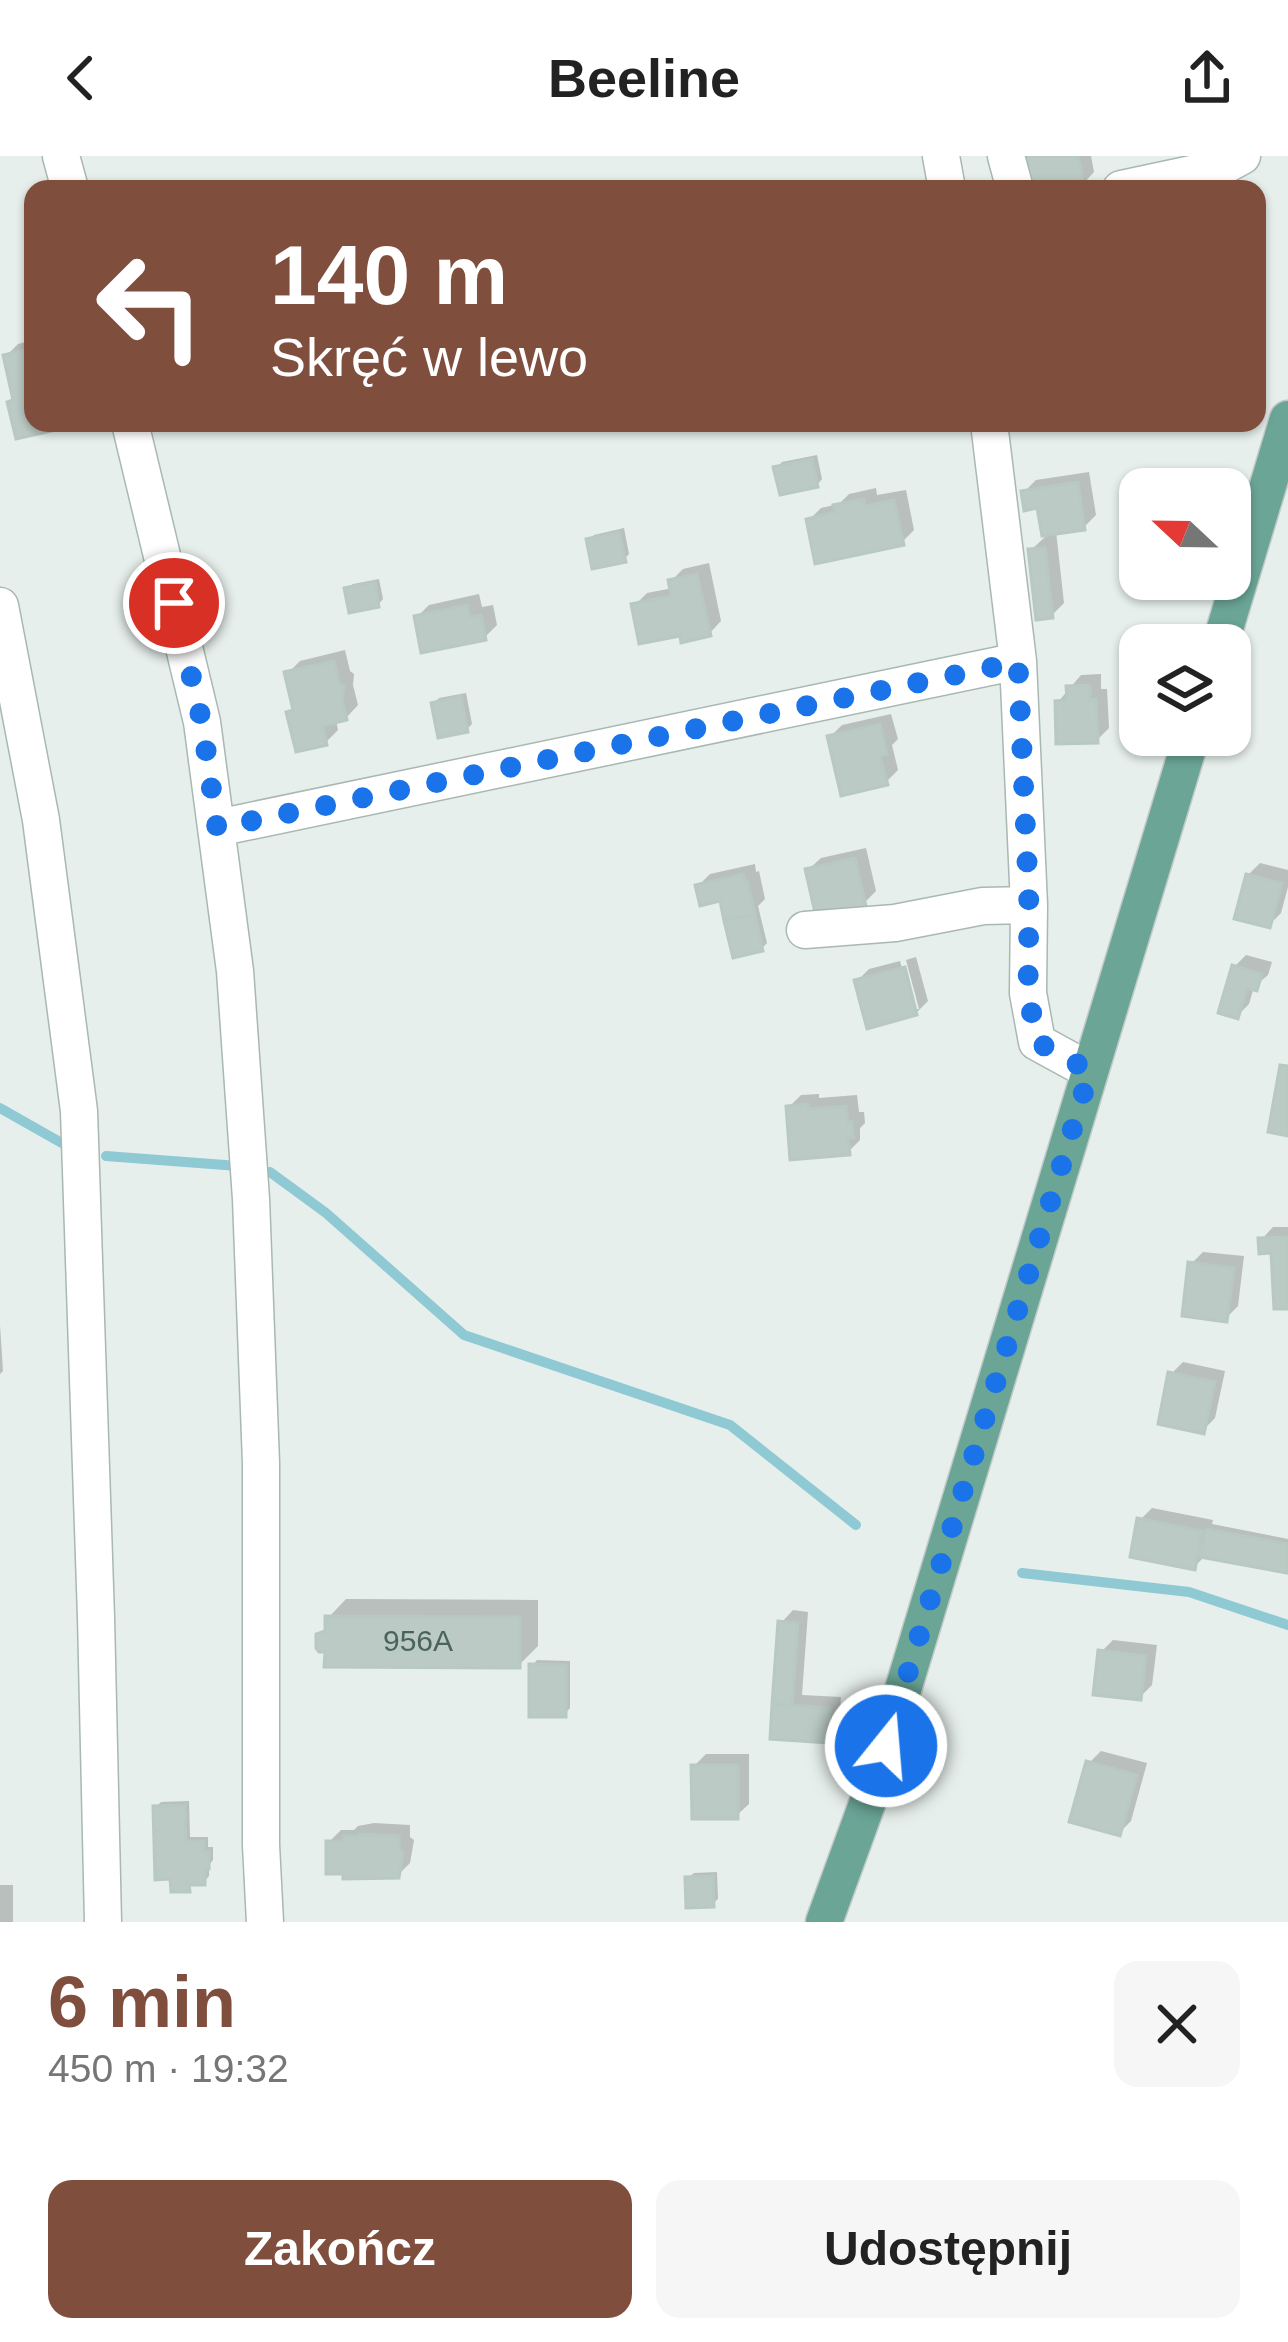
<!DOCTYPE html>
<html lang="pl">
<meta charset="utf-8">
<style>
:root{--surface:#fff;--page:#f6f6f6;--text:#222;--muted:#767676;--accent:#804e3d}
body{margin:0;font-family:Helvetica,sans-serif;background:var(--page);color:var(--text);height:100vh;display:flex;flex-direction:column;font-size:45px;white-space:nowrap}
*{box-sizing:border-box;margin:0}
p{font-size:39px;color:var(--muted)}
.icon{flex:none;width:66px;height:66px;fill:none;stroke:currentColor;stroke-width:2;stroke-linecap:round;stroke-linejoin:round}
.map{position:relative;height:1766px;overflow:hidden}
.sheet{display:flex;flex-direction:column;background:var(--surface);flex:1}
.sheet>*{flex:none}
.banner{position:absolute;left:24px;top:24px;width:1242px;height:252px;border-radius:24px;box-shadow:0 3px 9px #0004;background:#804e3d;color:#fff;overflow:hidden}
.needle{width:78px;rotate:292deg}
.tools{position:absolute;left:1119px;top:312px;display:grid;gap:24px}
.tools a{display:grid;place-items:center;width:132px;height:132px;border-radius:24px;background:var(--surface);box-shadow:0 3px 9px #0004;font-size:60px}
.pin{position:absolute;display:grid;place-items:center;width:102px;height:102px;color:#fff;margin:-51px;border:6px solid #fff;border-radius:50%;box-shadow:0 3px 12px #0007}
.me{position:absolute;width:132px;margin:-66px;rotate:17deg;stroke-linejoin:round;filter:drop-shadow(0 0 9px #0008)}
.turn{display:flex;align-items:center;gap:42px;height:252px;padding:0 48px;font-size:54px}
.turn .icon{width:156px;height:156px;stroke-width:2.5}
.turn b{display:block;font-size:84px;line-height:102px}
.round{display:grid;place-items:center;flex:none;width:126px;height:126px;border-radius:24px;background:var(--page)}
.head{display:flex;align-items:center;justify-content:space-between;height:204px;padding:0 48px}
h1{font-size:72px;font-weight:700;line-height:90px;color:var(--accent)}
.button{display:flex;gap:24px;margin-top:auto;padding:24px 48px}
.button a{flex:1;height:138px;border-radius:24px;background:var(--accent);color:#fff;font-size:48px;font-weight:700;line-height:138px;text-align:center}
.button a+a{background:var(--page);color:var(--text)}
header{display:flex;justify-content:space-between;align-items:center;height:156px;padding:0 48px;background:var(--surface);font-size:54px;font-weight:700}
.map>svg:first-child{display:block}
.shadow{fill:#0003}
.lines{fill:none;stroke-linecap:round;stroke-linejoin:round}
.stream{stroke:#8ec9d4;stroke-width:10}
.building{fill:#bbcac4;stroke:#b8c9c2;stroke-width:3}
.minor-casing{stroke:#a8b8b2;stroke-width:39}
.major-casing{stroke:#c2cac8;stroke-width:39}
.minor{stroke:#fff;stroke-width:36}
.major{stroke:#6aa596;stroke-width:36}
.route{stroke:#1a73e8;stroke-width:21;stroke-dasharray:0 37.8}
.labels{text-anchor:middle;stroke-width:10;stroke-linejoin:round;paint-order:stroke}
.number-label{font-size:30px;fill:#4a645c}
</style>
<header><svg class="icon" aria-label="back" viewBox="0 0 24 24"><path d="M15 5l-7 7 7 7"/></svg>Beeline<svg class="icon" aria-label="share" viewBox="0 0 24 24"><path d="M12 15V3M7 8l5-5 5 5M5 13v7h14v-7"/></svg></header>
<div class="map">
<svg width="1288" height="1766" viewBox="0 0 1288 1766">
<rect width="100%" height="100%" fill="#e6efeb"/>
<path class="shadow" d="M1024,0h67l3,16 -12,13 -23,4h-29z
M33,184v83h29l-44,13 -2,-39 -10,-41 12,-12z
M817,299l5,24 -5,6 -40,-17 5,-6z
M1089,316l7,43 -12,12 -28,4 8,72 -12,12 -21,-65 14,-13 -5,-32 -16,-13 12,-12z
M876,332l1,7 29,-5 8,40 -12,12 -93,-22 12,-12 18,-4 10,-10z
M624,372l5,26 -5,5 -35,-19 5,-5z
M709,407l12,58 -12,13 -27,-2 -47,-27 12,-12 26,-5 -2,-7 12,-12z
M379,423l4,20 -5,6 -31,-16 6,-5z
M479,438l3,13 11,-2 4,20 -12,12 -68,-20 12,-12z
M345,494l5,21 4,3 -1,11 5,20 -12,13 -10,2 2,10 -12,12 -36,-29 5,-6 -7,-34 12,-12z
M1101,518v15h6l2,39 -12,12 -39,-38 23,-27z
M466,537l6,31 -5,5 -33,-26 5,-5z
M891,558l7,25 -6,6 6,25 -12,12 -56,-45 12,-12z
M866,692l10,43 -12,12 -56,-33 13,-12z
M1260,707l28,7v17l-7,26 -12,12 -21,-50z
M755,708l1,8 3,-1 6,28 -7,7 9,37 -5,5 -40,-50 -24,-12 12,-12z
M1246,799l26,7 -4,13 -14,12 -5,17 -12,12 -3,-49z
M916,801l12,44 -12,12 -59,-32 12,-12 31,-8 13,48h6l-13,-49z
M819,938v4l38,-3 2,17h5l1,11 -5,5v12l-12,12 -59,-45 12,-12z
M1273,1071h15v79l-14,-56 -13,-10z
M1203,1096l41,4 -6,50 -12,12 -35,-54z
M0,1169l3,46 -3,3z
M1183,1206l42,9 -10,47 -12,12 -32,-56z
M1152,1352l61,12 -1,4 76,15v29l-82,-13 -12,12 -54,-47z
M346,1443l192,1v46l-19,19 -191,-16 -9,-13 9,-9v-9z
M793,1454l15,2 -6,83 39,2 -2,31 -12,12 -54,-4 8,-113z
M1113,1484l44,5 -5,40 -12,12 -39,-45z
M537,1504l33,1v47l-5,6 -33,-48z
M1101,1595l46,12 -16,58 -12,12 -30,-70z
M706,1598h43v50l-13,12 -42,-50z
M189,1645l1,36h18v10h5v13l-4,5v11l-5,6h-9l-7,7 -32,-82 5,-5z
M374,1667l36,2v12l4,3 -4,23 -12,12 -52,-4 -17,-29 12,-12h13l4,-4z
M717,1716l1,27 -6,5 -24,-26 6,-5z
M0,1729h13v37h-13z"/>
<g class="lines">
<path class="stream" d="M0,952l67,38
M106,1000l132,10
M270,1016l56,41 138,122 266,90 126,100
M1022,1417l167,19 99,33"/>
</g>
<path class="building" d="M1021,0h57l6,31 -57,2z
M33,192v75h26l2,6 -45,10 -9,-37 6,-2 -10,-45z
M812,303l6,28 -38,8 -7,-28z
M1078,326l7,48 -43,6 -5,-28 -13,3 -3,-20z
M864,343l1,7 29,-6 10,45 -89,19 -9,-45 29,-7 -2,-7z
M619,376l7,30 -34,7 -6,-30z
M1045,392l8,70 -17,2 -8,-71z
M697,418l14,62 -30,7 -1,-7 -41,8 -8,-40 40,-8 -3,-16z
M375,426l4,25 -30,6 -5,-25z
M467,449l3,12 11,-2 5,25 -65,13 -7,-37z
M334,505l5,22 5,4 -2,12 5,21 -24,6 4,19 -31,7 -10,-40 7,-2 -9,-38z
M1090,529v15l6,-1 2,44 -42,1 -1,-43 12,-1 -1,-14z
M461,540l7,36 -30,6 -7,-35z
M880,568l7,30 -7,2 8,29 -47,11 -14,-60z
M855,702l11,48 -50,11 -11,-48z
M743,718l2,8 2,-1 8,33 -31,7 -4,-20 -20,5 -5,-21z
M1246,718l36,9 -12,45 -36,-9z
M755,758l8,37 -30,7 -9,-37z
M1232,809l30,9 -5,17 -10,-3 -9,31 -20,-6z
M905,811l12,48 -50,14 -13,-49z
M1280,909l8,1v70l-20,-4z
M808,948v5l38,-3 2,17 4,-1 2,16h-6l2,17 -60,5 -4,-54z
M1288,1081v72h-14l-3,-56 -12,1 -1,-16z
M1188,1106l46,6 -7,54 -45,-6z
M1168,1216l47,10 -11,52 -46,-10z
M1137,1362l65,13 -7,39 -65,-13z
M1206,1373l82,15 -1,29 -87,-16z
M325,1460l195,1v51l-196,-1 1,-15h-6l-3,-4v-14l9,-3z
M778,1465l20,2 -6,83 -20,-2z
M1098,1494l48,6 -5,44 -48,-5z
M529,1508l37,1v52h-37z
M772,1548l58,4 -2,35 -58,-4z
M1086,1605l51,14 -17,61 -51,-14z
M691,1609h47v54h-46z
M185,1649l1,36h18v10h5v18h-4v16h-16l1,7h-19l-1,-13 -15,1 -2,-74z
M360,1678l39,2v13l4,4 -4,25 -56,1v-5h-17v-33h17v-5h17z
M713,1720l1,31 -28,1 -1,-31z"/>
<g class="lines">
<defs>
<path id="minor" d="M61,0l9,33
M941,0l6,33
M1006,0l9,33
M1121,33l99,-21 22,-12
M130,267l72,299 33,249 16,228 10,264v382l4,77
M989,267l29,238 11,244 -1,88 9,49 53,29
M0,450l41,214 38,291 17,506 7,305
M217,672l801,-167
M805,774l90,-7 88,-17 46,-1"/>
<path id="major" d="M1220,489l68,-226
M824,1766l51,-140 317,-1047"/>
</defs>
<use href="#minor" class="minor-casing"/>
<use href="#major" class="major-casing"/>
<use href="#minor" class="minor"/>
<use href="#major" class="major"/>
</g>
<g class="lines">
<path class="route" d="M174,447l28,119 15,106 801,-166 11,243 -1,88 9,49 53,29 -204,675"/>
</g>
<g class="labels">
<g class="number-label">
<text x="418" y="1495">956A</text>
</g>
</g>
</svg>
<div class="tools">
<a><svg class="needle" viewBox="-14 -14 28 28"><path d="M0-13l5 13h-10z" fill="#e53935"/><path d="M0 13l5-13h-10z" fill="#767676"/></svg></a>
<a><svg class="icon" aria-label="layers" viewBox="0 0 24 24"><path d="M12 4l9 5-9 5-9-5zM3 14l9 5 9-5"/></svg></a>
</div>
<div class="pin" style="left:174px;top:447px;background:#d93025"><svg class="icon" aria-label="arrive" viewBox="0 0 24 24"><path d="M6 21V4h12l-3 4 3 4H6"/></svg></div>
<svg class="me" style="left:886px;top:1590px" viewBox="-20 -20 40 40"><circle r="17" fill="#1a73e8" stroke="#fff" stroke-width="3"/><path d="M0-11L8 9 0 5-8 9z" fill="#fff"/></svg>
<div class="banner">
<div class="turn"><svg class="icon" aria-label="left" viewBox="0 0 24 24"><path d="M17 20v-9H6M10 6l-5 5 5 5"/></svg><div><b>140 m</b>Skręć w lewo</div></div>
</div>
</div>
<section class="sheet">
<div class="head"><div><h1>6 min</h1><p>450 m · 19:32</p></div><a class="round"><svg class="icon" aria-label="close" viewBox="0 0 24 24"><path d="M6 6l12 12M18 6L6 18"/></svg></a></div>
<div class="button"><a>Zakończ</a><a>Udostępnij</a></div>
</section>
